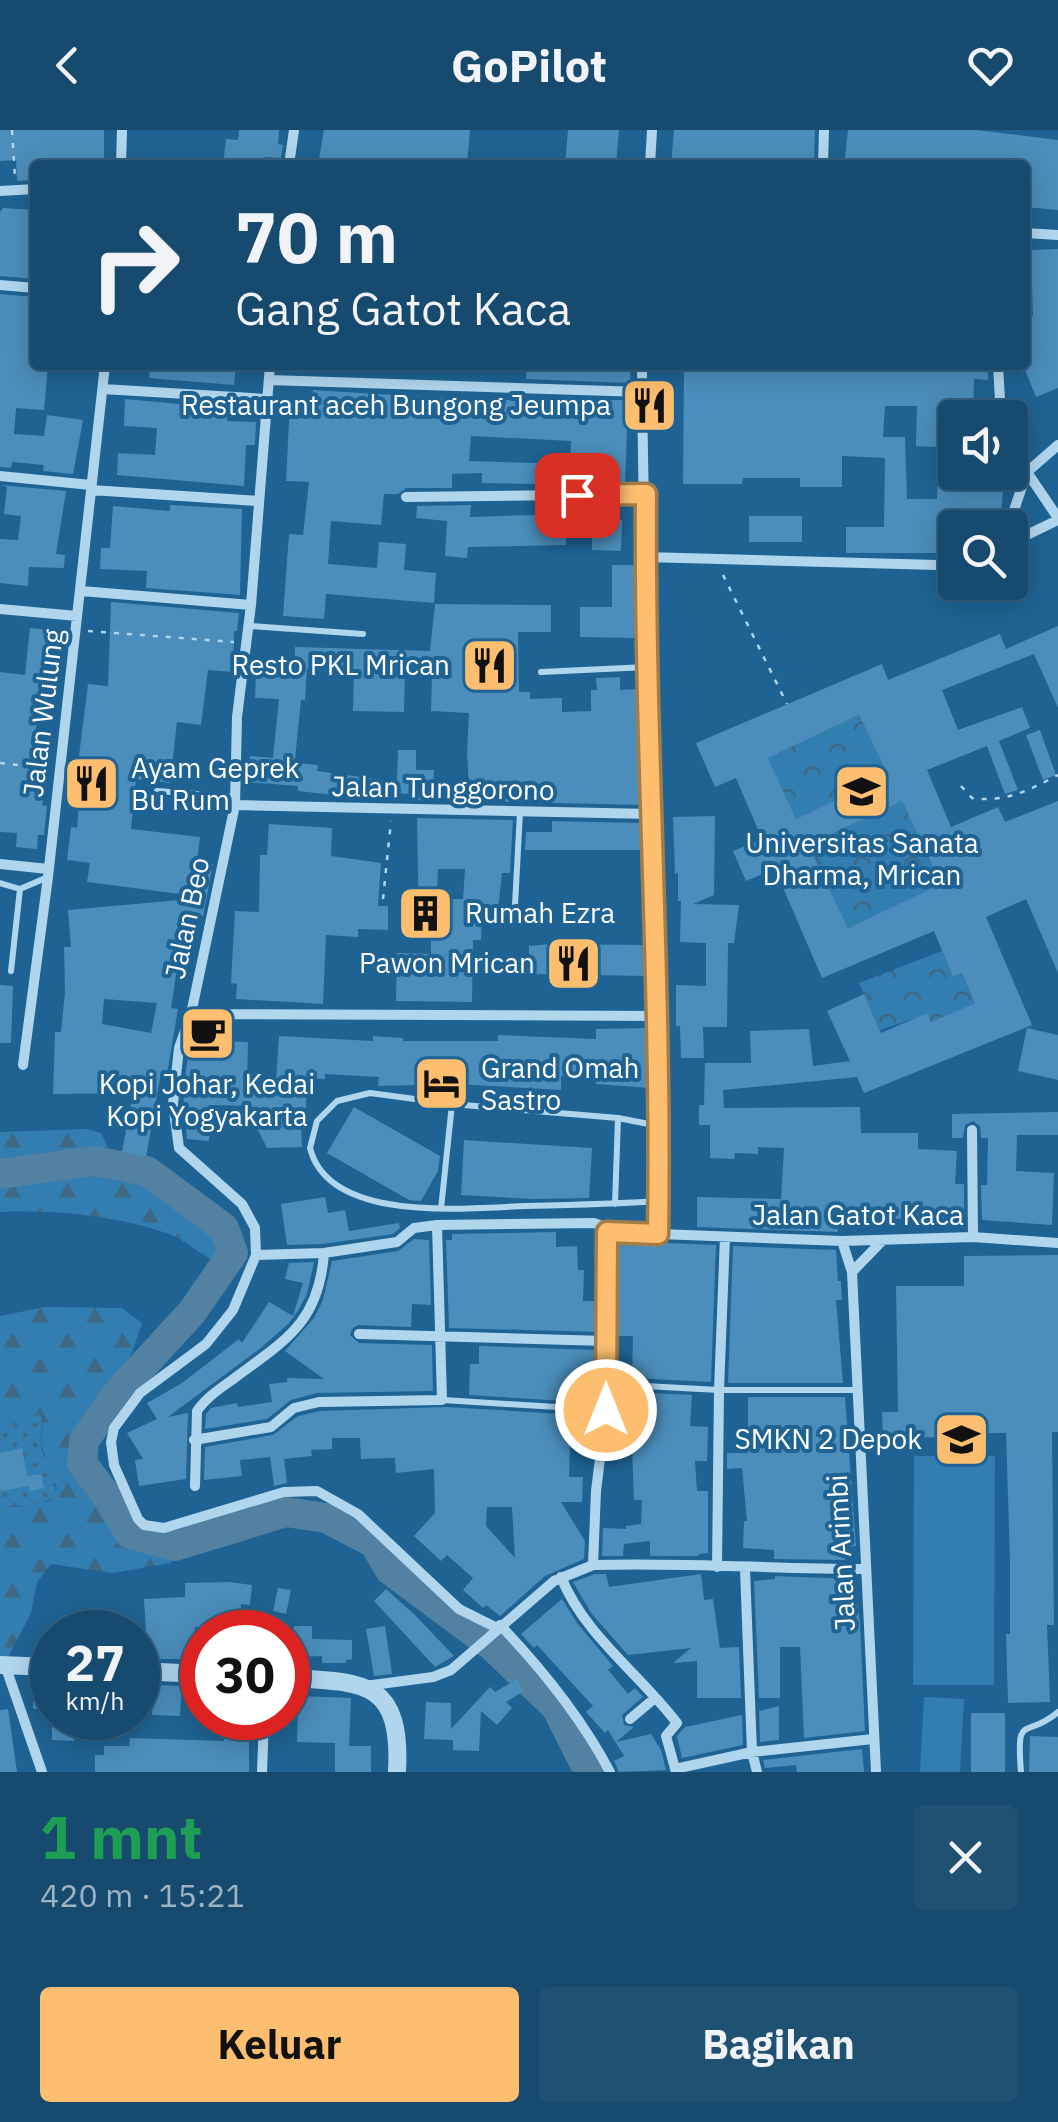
<!DOCTYPE html>
<html lang="id">
<meta charset="utf-8">
<style>
:root{--surface:#164a6e;--page:#1f5173;--text:#f1f3f6;--muted:#9eb3c2;--line:#356281;--accent:#fdbe6f}
body{margin:0;font-family:"IBM Plex Sans",sans-serif;background:var(--page);color:var(--text);height:100vh;display:flex;flex-direction:column;font-size:38px;white-space:nowrap}
*{box-sizing:border-box;margin:0}
p{font-size:32px;color:var(--muted)}
.icon{flex:none;width:55px;height:55px;fill:none;stroke:currentColor;stroke-width:2;stroke-linecap:round;stroke-linejoin:round}
.map{position:relative;height:1642px;overflow:hidden}
.panel{display:flex;flex-direction:column;background:var(--surface);flex:1}
.panel>*{flex:none}
.hud{position:absolute;left:30px;top:30px;width:1000px;height:210px;border-radius:10px;box-shadow:0 5px 25px #0003,0 0 0 2px var(--line);background:#164a6e;color:var(--text);overflow:hidden}
.controls{position:absolute;left:938px;top:270px;display:grid;gap:20px}
.controls a{display:grid;place-items:center;width:90px;height:90px;border-radius:10px;background:var(--surface);box-shadow:0 5px 25px #0003,0 0 0 2px var(--line);font-size:50px}
.speed{position:absolute;left:30px;top:1480px;display:flex;gap:20px;font-size:50px;font-weight:700;text-align:center}
.speed>*{display:grid;place-content:center;width:130px;height:130px;border-radius:50%;background:var(--surface);box-shadow:0 5px 25px #0003,0 0 0 2px var(--line);line-height:1}
.speed small{font-size:25px;font-weight:400}
.speed .limit{border:15px solid #d22;background:#fff;color:#111}
.pin{position:absolute;display:grid;place-items:center;width:85px;height:85px;color:#fff;margin:-42px;border-radius:20px;box-shadow:0 5px 15px #0006}
.me{position:absolute;width:110px;margin:-55px;rotate:0deg;stroke-linejoin:round;filter:drop-shadow(0 0 8px #0008)}
.turn{display:flex;align-items:center;gap:35px;height:210px;padding:0 40px;font-size:45px}
.turn .icon{width:130px;height:130px;stroke-width:2.5}
.turn b{display:block;font-size:70px;line-height:85px}
.round{display:grid;place-items:center;flex:none;width:105px;height:105px;border-radius:10px;background:var(--page)}
.summary{display:flex;align-items:center;justify-content:space-between;height:170px;padding:0 40px}
h1{font-size:60px;font-weight:700;line-height:75px;color:#1e9e55}
.button{display:flex;gap:20px;margin-top:auto;padding:20px 40px}
.button a{flex:1;height:115px;border-radius:10px;background:var(--accent);color:#111;font-size:40px;font-weight:700;line-height:115px;text-align:center}
.button a+a{background:var(--page);color:var(--text)}
header{display:flex;justify-content:space-between;align-items:center;height:130px;padding:0 40px;background:var(--surface);font-size:45px;font-weight:700}
.map>svg:first-child{display:block}
.grass{fill:url(#grass-dots)}
.forest{fill:url(#forest-firs)}
.park{fill:url(#park-crowns)}
.pitch{fill:#327eb0}
.lines{fill:none;stroke-linecap:round;stroke-linejoin:round}
.river{stroke:#5281a1;stroke-width:30}
.building{fill:#4b8ebb;fill-rule:evenodd}
.path{stroke:#b0d6ee;stroke-width:2.5;stroke-dasharray:5 8;stroke-linecap:butt}
.service{stroke:#b0d6ee;stroke-width:6}
.minor{stroke:#b0d6ee;stroke-width:10}
.tertiary{stroke:#b0d6ee;stroke-width:18}
.route-casing{stroke:#a47c48;stroke-width:25}
.route{stroke:#fdbe6f;stroke-width:18}
.labels{text-anchor:middle;stroke-width:8;stroke-linejoin:round;paint-order:stroke}
.poi-label{font-size:28px;fill:#fff;stroke:#1e6393;text-anchor:end}
.street-label{font-size:28px;fill:#fff;stroke:#1e6393}
</style>
<header><svg class="icon" aria-label="back" viewBox="0 0 24 24"><path d="M15 5l-7 7 7 7"/></svg>GoPilot<svg class="icon" aria-label="heart" viewBox="0 0 24 24"><path d="M12 20l-8-8c-3-5 5-10 8-4 3-6 11-1 8 4z"/></svg></header>
<div class="map">
<svg width="1058" height="1642" viewBox="0 0 1058 1642">
<defs>
<pattern id="grass-dots" width="8" height="8" patternUnits="userSpaceOnUse" patternTransform="scale(2.5)"><rect width="8" height="8" fill="#327eb0"/><path d="M2 2h.1M6 6h.1" fill="none" stroke="#3e6883" stroke-width="1.8" stroke-linecap="round"/></pattern>
<pattern id="forest-firs" width="22" height="20" patternUnits="userSpaceOnUse" patternTransform="scale(2.5)"><rect width="22" height="20" fill="#327eb0"/><path d="M5 1l3.5 6h-7zM16 11l3.5 6h-7z" fill="#3e6883"/></pattern>
<pattern id="park-crowns" width="20" height="18" patternUnits="userSpaceOnUse" patternTransform="scale(2.5)"><rect width="20" height="18" fill="#327eb0"/><path d="M2 6a3 3 0 1 1 6 0M12 15a3 3 0 1 1 6 0" fill="none" stroke="#3e6883"/></pattern>
</defs>
<rect width="100%" height="100%" fill="#1e6393"/>
<path class="grass" d="M40,1284c5,11 0,19 1,31 1,8 7,14 10,22 18,42 -19,40 -51,39v-82z"/>
<path class="forest" d="M87,999l14,4 13,27 48,16 75,61 6,15 -3,15c-35,-2 -47,-26 -77,-35 -51,-17 -109,-22 -163,-20v-80z
M45,1177l77,1 20,15c-8,25 -17,50 -30,72 -18,31 -31,30 -34,69l28,37 21,36 47,12 -3,14 -59,10 -61,-9 -14,18 -6,31 -25,48h-6v-155l21,1 29,-6 7,-13 -16,-44 2,-23 -3,-7 -40,10v-108z"/>
<path class="park" d="M859,585l29,60 -92,44 -28,-61z
M902,671l39,83 -93,44 -40,-83z
M942,821l11,26 9,-4 13,30 -44,19 -4,-8 -47,16 -21,-47z"/>
<path class="pitch" d="M914,1326h81l-1,229h-81z
M924,1567l40,2 -4,73h-40z"/>
<g class="lines">
<path class="river" d="M0,1044l94,-13 53,10 77,57 9,25 -41,59 -77,84 -31,45 -2,22 27,36 21,35 45,12 111,-34 40,6 48,25 16,27 102,76 64,61 33,65"/>
</g>
<path class="building" d="M0,0h104v35h-69v15l-18,1 -1,-21 -16,1z
M239,0h40l-1,14 5,1 -2,13 -17,-1v8h-41l3,-26 12,1z
M324,0h146l-3,35h-149z
M568,0h51l-3,35h-51z
M674,0h141l-1,35h-143z
M848,0h129l81,10v70l-33,-3v-42h-181z
M3,78l32,2v69l-35,-3v-64z
M1058,119v139l-22,9 -13,-32h9l-7,-19v-27l8,-3 -1,-32h-7v-28h7l-1,-6z
M0,164l35,3v68h13l-4,45 -28,-2 -2,26 30,2 3,-21 36,5 -10,54 -30,-3 1,-6 -32,-3 -1,6 -11,-1z
M150,235h86l-2,20 -85,-7z
M527,235h104l-1,18 -104,-4z
M684,235h304v15l-14,-1 -1,39h-18v54h24v19h24l-3,34 -45,3v25h-109v-26h38l1,-69 -43,-2v31h-42v-9h-57l-1,6h-59zM885,276h32l-1,40 22,1 -1,52h-30l-2,-62h-22z
M313,260l162,10h153l-3,86 -143,-3v-10l-30,1v14h-46l-8,6h-14l-3,31 -50,-4 -3,43 49,4 2,-26 27,2 -2,26 32,3 -2,30 -108,-9 -2,25 -41,-3 6,-82 14,1 6,-53 -23,-1 3,-59 1,-7 20,1zM471,306l100,5 -1,23 -101,-3z
M125,269l55,5 -1,3 49,2 -1,12 29,1 -1,23h-9l-2,41 -127,-11 1,-22 37,2 2,-27 -33,-2z
M0,355l66,6 -10,63 9,1 -1,13 -35,-1 -1,19 -28,-3v-44l18,1 3,-24 -17,-2 3,-27z
M170,375l72,4 -2,86 -94,-7 1,-17 -47,-2 1,-21h9l3,-42 57,5z
M471,375l-1,12 95,-3 1,31 -98,2 -1,11 -22,-2 2,-35 -31,-3 1,-12z
M749,386h53v26h-53z
M592,390h30l-1,31 -29,-1z
M612,435h24l2,73 -58,-1v-30h32z
M111,472l128,11 -2,18h-3l-1,41 -25,-2 -7,55 -24,-3 -7,61 -34,-4 -5,50 69,8 -3,23 16,4 -10,52 -10,-2 -6,42 -8,-1 -8,53 7,1 -11,65 -6,-2 -15,85 -24,-5 11,-59 -80,1 2,-62h6l4,-40 -1,-45h7l-3,-37 112,-10v-6l-93,-12 3,-19 -23,-3 4,-33 6,1 5,-56h-5l11,-88 20,2zM104,869l53,4 -6,30 -49,-9z
M435,474l116,1v27h-33l1,60h11v7l32,-1v14l29,-1v-21h6l-1,-12 24,-1v13l20,-1 3,116 -173,-4 -3,-48 2,-40 -38,-2 1,-39h-27l-1,40 -51,-1 1,-41 -47,-1 -2,31h-4l-6,59 2,4 21,2 -1,6 80,11 1,-32h18v20h18l-1,31 -16,-1 1,-6 -38,-1 -1,5 -36,-2 -45,-5v-5l-50,-4 2,-26 23,2 6,-59 -24,-1 1,-22 38,2 1,-31 135,4z
M1058,496v82l-24,-54 -92,36 16,40 64,-23 8,21 -31,13 19,49 -13,4 -18,-48 -60,24 24,57 47,-20 7,15 53,-21v172l-32,-74 -40,18 46,108 -168,68 -7,-16 -134,13 1,18 136,-1 1,26h57v16l39,2 -2,33h9v40l-36,1v-7l-84,2v7h-6v5l-141,-5v-30l84,2 3,-51 -26,-1v7l-23,-1 -1,6 -24,-1v-33h-11v-20h5l1,-42h46l-1,-32 59,-2 4,37 37,-5 -23,-50 37,-17 17,39 46,-20 4,9 44,-19 -13,-30 -9,4 -19,-46 -112,47 -47,-109 -29,12 -13,-30 29,-12 -26,-61 -21,9 -19,-44 186,-79 6,16 112,-46 6,15zM859,585l29,60 -92,44 -28,-61zM902,671l39,83 -93,44 -40,-83z
M30,498l35,4 -4,38 -15,-1 -10,59 -5,46 15,2 -4,29 5,1 -3,29h-6l-1,14 -21,-2 1,-14 -17,-1v-160l25,3z
M1040,600l16,45 -13,5 -17,-45z
M715,686l-1,79 -21,9 46,1 -5,38h-6l-1,84h-24l1,31h-23l-1,-32h-4v-41l30,1v-43l-26,-1 1,-41h-3v-28l-3,1 -2,-57z
M417,688l96,2 -3,53h-8l-5,45 -15,-3 -1,25h-8l-1,62 -76,-1 1,-48 34,1v-26h-12zM438,739h27l-2,30h-26z
M552,691l91,2v27h-118l1,-18h26z
M269,694l63,4 -1,28 50,7 -3,43h10v24l-30,-1v8l-32,-2 -3,69 -87,-5 1,-15 -6,-1 4,-72 24,1 1,-57h7z
M550,814l97,1v31l-118,-2v-28z
M0,855l13,1 -2,57h-11z
M649,898l1,60 -54,-4v-8h-35v14l-105,-6 -78,2 1,-9 -54,-3v5l-18,-1 -1,30h-6l2,39 -35,1 -21,-42 -34,-1 -3,36 -22,-2 -4,-49 7,-46 28,2v-5l30,1 -1,38 29,1 3,-45 94,5v-5l30,2v3h95v-6l98,4v-10z
M1027,898l31,7v45l-40,-9z
M354,977l86,49 -2,15 -17,30 -12,-1 -82,-47z
M1058,982v23h-41l-1,36 38,2 -2,52 -70,-5 -1,-35h6l1,-47h-7l-1,-12 -7,-5 -8,4 -2,13h-11v-24z
M464,1010l128,8 -3,50 -57,1 -71,-4z
M325,1067l3,16 17,-3 4,21 50,-8 1,5 -7,6 -70,10 -36,1 -6,-41z
M556,1102v15l21,-1 1,24h6l-1,31h15v31l-149,-4 -3,-88h6v-6z
M414,1109l15,1 2,65 -19,-1 -1,23 -53,-2 -6,4 -2,6 9,8 73,2 1,46 -116,2 -26,7 -24,19 -62,10 1,-15 5,-6 26,-5 1,4 34,-5 -3,-18 18,-2v-4l37,1 -39,-28 29,-33 9,-18 9,-39 66,-10z
M616,1111l100,4 -5,137 -79,-4 1,-42h-18z
M733,1116l103,4 2,31h3l1,19h-6l7,83h-115z
M1058,1125v177h-6l2,193h-7l3,77 -42,1 -2,-69h4v-74l-4,-127h-69v4l-54,2 -1,-27h16l-2,-126h68v-30z
M314,1132l-7,32 -8,15 -10,14 -27,24 -94,70 20,-4 -2,66 -47,7 -4,-26 8,-1 -16,-26 30,-14 -10,-16 35,-20 57,-44 3,4 27,-41 24,14 10,-33 -18,-4 4,-16z
M479,1216l119,4 -1,53 -128,-8 1,-31h9z
M630,1262l62,3 -2,31 18,1 -1,34h-12l2,30h11v62l-9,1v2h-49v-15l-26,3 -1,12h-21l1,-28 23,1v-3l15,-2 1,-24h-8z
M748,1267h97l11,149 -11,1v13l-71,-1v-9l-31,-2 1,-27h3l-5,-53 -15,1v-16h21z
M446,1277l150,9 -3,24 -23,-2 -1,39h14l-1,25h-21l24,39 -1,18 -39,17 -45,40 -14,-11 -3,3 -20,-18 10,-12 -26,-23 -6,6 -27,-25 21,-23 -1,-44 -38,4 -1,-15 -34,1 -1,-21h-28v11l-21,1 1,6 -28,3 3,24 -13,3 -4,-29 -30,3 2,16 -38,4 1,-33 68,-12 25,-19 22,-5zM487,1377h25l3,51 -29,-32z
M22,1318l5,28 14,-2 3,14 -14,3 -1,-5 -29,5v-38z
M595,1444h11l3,13 92,-13 3,26 9,-1 7,49 19,-1 2,51h-44v-37l-24,2 18,-15 -63,7 -37,-42 -18,-31z
M775,1446l77,3v22h5l3,22 5,108 -61,7 -4,-91h-20v51h-21l-5,-117 21,-2z
M229,1452l23,3 -2,20 -9,-1 -1,28h-16v-4l-29,-1 1,32h-58v-26h8l-2,-34 41,-2v-14z
M278,1458l13,2 -5,24 -13,-3z
M386,1459l30,27 38,40 -19,11 -61,-66z
M562,1469l15,24 36,43 -5,4 20,24 7,-6 8,9 -21,18 2,10 10,2 -18,15 35,-8 10,16 5,20 -47,2 -5,-11 10,-5 -16,-26 -3,3 -19,-21 7,-6 -56,-61 -3,3 -13,-14z
M294,1496h18v13l40,1v19l-6,1v3h-24v-7l-28,1z
M385,1496l7,48 -18,2 -8,-47z
M517,1549l7,12 -18,11 6,6 -15,17 -16,-14 -2,40 -26,-1v-10l-29,-1 2,-37 25,1v26l39,-42 5,5z
M138,1554l44,2 -2,30 -28,-1 1,-17h-15z
M52,1559v20h-19v-19z
M298,1566l53,2 -2,48h22v26h-36v-29l-38,-1z
M779,1576v34l-19,2 -1,-31z
M8,1579l9,63h-17v-62z
M971,1583h34v59h-34z
M742,1585l1,30 -61,13 -5,-22 8,-9z
M52,1588h23l-1,23 -22,-1z
M224,1591l25,1v50h-154v-17h9v-9h25l1,-8 94,3z
M1030,1606l28,1v35h-29z
M862,1619l2,23h-67l-1,-7 -31,3 -2,-8z"/>
<g class="lines">
<path class="path" d="M12,0l3,48
M723,445l64,129
M88,501l146,11
M0,633l46,5
M961,656l11,12c32,5 58,-8 86,-23
M383,769l8,-78"/>
<path class="service" d="M249,496l114,8
M541,542l106,-5
M157,661l78,6
M0,753l20,6 28,-12
M515,775l5,-93
M11,841l9,-82
M659,996l-41,-8 -166,-14 -82,-11 -33,8 -20,20 -7,27c19,76 158,60 216,58 45,-1 89,-2 133,-5
M615,1074l3,-86
M441,1079l11,-105
M607,1254l112,6h137
M443,1270l162,10
M1021,1642c-5,-61 4,-32 37,-60"/>
<path class="minor" d="M121,35l1,-35
M289,35l5,-35
M650,35l2,-35
M823,35l1,-35
M0,61l35,-2
M1025,103l33,2
M0,155l35,3
M270,235l-19,240 -14,112 -2,88 -44,209 -12,34 -6,56 6,44 63,56 13,24 1,27 -23,55 -27,34 -66,49 -26,35 -3,14 3,23 24,54 6,6 20,3 120,-36 33,-1 41,23 101,95 38,19
M642,235c1,290 21,579 16,869
M998,235l3,53
M269,250l373,12
M103,259l164,10
M1058,315l-31,27 31,46
M0,346l91,9
M91,360l167,11
M406,367l240,-3
M1008,398l19,-56 -17,-31
M1010,413l48,-23
M645,427l292,8 18,-3
M81,461l170,14
M0,479l77,7
M235,675l416,9
M0,734l48,5
M191,884l468,2
M23,935l25,-188 57,-512
M972,1000l1,107
M842,1111l10,31 24,500
M256,1125l68,-2
M852,1142l31,-32
M359,1204l247,7
M194,1310l77,-13 23,-19 25,-6 123,-2 -5,-175
M195,1356l2,-75c9,-13 22,-22 35,-31 52,-39 87,-56 92,-127l73,-11 17,-14 23,-3 157,-2 8,3 5,6 235,9 131,-4 85,6
M593,1435c90,-3 180,4 271,4
M717,1437l2,-177 6,-153
M745,1439l7,183 5,20
M561,1447c24,59 78,96 116,146l-11,13 10,36
M500,1495c43,45 81,92 110,147
M5,1535l37,107
M365,1556l68,-9 18,-7 103,-89 39,-16 3,-74 10,-81 1,-178
M630,1589l25,-21
M675,1639l77,-17 121,-13
M262,1642l2,-54"/>
<path class="tertiary" d="M0,1535l52,2
M138,1541l64,3
M288,1548c76,4 114,2 109,94"/>
</g>
<g class="lines">
<defs>
<path id="route" d="M577,365l69,-1c-2,247 16,493 12,740l-51,-2 -1,178"/>
</defs>
<use href="#route" class="route-casing"/>
<use href="#route" class="route"/>
</g>
<defs>
<symbol id="restaurant-square" viewBox="-11 -11 22 22"><rect x="-9" y="-9" width="18" height="18" rx="4" fill="#fdbe6f" stroke="#1e6393"/><path d="M-5-6h1v4h1v-4h1v4h1v-4h1v5L-1.5 .5V6h-2V.5L-5-1ZM5-6V6H3V1.5H1.5Q1.5-4 5-6Z" fill="#111"/></symbol>
<symbol id="university-square" viewBox="-11 -11 22 22"><rect x="-9" y="-9" width="18" height="18" rx="4" fill="#fdbe6f" stroke="#1e6393"/><path d="M0-5L7-2L0 1L-7-2ZM-4 1L0 2.5L4 1V4Q0 6-4 4Z" fill="#111"/></symbol>
<symbol id="building-square" viewBox="-11 -11 22 22"><rect x="-9" y="-9" width="18" height="18" rx="4" fill="#fdbe6f" stroke="#1e6393"/><path d="M-4-6H4V6H1V3H-1V6H-4ZM-2.5-4.3h1.7v1.8h-1.7ZM.8-4.3h1.7v1.8H.8ZM-2.5-1h1.7V.8h-1.7ZM.8-1h1.7V.8H.8Z" fill="#111"/></symbol>
<symbol id="cafe-square" viewBox="-11 -11 22 22"><rect x="-9" y="-9" width="18" height="18" rx="4" fill="#fdbe6f" stroke="#1e6393"/><path d="M-5.5-4.5H6V0H3Q3 3.5 0 3.5H-2.5Q-5.5 3.5-5.5 0ZM3-3.2v2h1.7v-2ZM-6 4.5H4V6H-6Z" fill="#111"/></symbol>
<symbol id="hotel-square" viewBox="-11 -11 22 22"><rect x="-9" y="-9" width="18" height="18" rx="4" fill="#fdbe6f" stroke="#1e6393"/><path d="M-6-4.5h1.5V1H6V5H4.5V3h-9V5H-6ZM-4 0a1.8 1.8 0 1 1 3.6 0ZM.5 0V-2.5h3Q6-2.5 6 0Z" fill="#111"/></symbol>
<symbol id="school-square" viewBox="-11 -11 22 22"><rect x="-9" y="-9" width="18" height="18" rx="4" fill="#fdbe6f" stroke="#1e6393"/><path d="M0-5L7-2L0 1L-7-2ZM-4 1L0 2.5L4 1V4Q0 6-4 4Z" fill="#111"/></symbol>
</defs>
<g fill-rule="evenodd">
<use href="#restaurant-square" x="618" y="244" width="63" height="63"/>
<use href="#restaurant-square" x="458" y="504" width="63" height="63"/>
<use href="#restaurant-square" x="60" y="622" width="63" height="63"/>
<use href="#university-square" x="830" y="630" width="63" height="63"/>
<use href="#building-square" x="394" y="752" width="63" height="63"/>
<use href="#restaurant-square" x="542" y="802" width="63" height="63"/>
<use href="#cafe-square" x="176" y="872" width="63" height="63"/>
<use href="#hotel-square" x="410" y="922" width="63" height="63"/>
<use href="#school-square" x="930" y="1278" width="63" height="63"/>
</g>
<g class="labels">
<g class="poi-label">
<text x="611" y="285">Restaurant aceh Bungong Jeumpa</text>
<text x="450" y="545">Resto PKL Mrican</text>
<text x="131" y="648" text-anchor="start">Ayam Geprek<tspan x="131" dy="32">Bu Rum</tspan></text>
<text x="862" y="723" text-anchor="middle">Universitas Sanata<tspan x="862" dy="32">Dharma, Mrican</tspan></text>
<text x="465" y="793" text-anchor="start">Rumah Ezra</text>
<text x="535" y="843">Pawon Mrican</text>
<text x="481" y="948" text-anchor="start">Grand Omah<tspan x="481" dy="32">Sastro</tspan></text>
<text x="207" y="964" text-anchor="middle">Kopi Johar, Kedai<tspan x="207" dy="32">Kopi Yogyakarta</tspan></text>
<text x="922" y="1319">SMKN 2 Depok</text>
</g>
<g class="street-label">
<text transform="translate(43 583) rotate(-83)" y="10">Jalan Wulung</text>
<text transform="translate(443 658) rotate(1)" y="10">Jalan Tunggorono</text>
<text transform="translate(187 788) rotate(-78)" y="10">Jalan Beo</text>
<text x="858" y="1095">Jalan Gatot Kaca</text>
<text transform="translate(841 1423) rotate(-93)" y="10">Jalan Arimbi</text>
</g>
</g>
</svg>
<div class="controls">
<a><svg class="icon" aria-label="sound" viewBox="0 0 24 24"><path d="M4 9h4l5-4v14l-5-4H4zM17 9q2 3 0 6"/></svg></a>
<a><svg class="icon" aria-label="search" viewBox="0 0 24 24"><circle cx="10" cy="10" r="6"/><path d="M15 15l6 6"/></svg></a>
</div>
<div class="speed"><div>27<small>km/h</small></div><div class="limit">30</div></div>
<div class="pin" style="left:577px;top:365px;background:#d93025"><svg class="icon" aria-label="arrive" viewBox="0 0 24 24"><path d="M6 21V4h12l-3 4 3 4H6"/></svg></div>
<svg class="me" style="left:606px;top:1280px" viewBox="-20 -20 40 40"><circle r="17" fill="#fdbe6f" stroke="#fff" stroke-width="3"/><path d="M0-11L8 9 0 5-8 9z" fill="#fff"/></svg>
<div class="hud">
<div class="turn"><svg class="icon" aria-label="right" viewBox="0 0 24 24"><path d="M7 20v-9h11M14 6l5 5-5 5"/></svg><div><b>70 m</b>Gang Gatot Kaca</div></div>
</div>
</div>
<section class="panel">
<div class="summary"><div><h1>1 mnt</h1><p>420 m · 15:21</p></div><a class="round"><svg class="icon" aria-label="close" viewBox="0 0 24 24"><path d="M6 6l12 12M18 6L6 18"/></svg></a></div>
<div class="button"><a>Keluar</a><a>Bagikan</a></div>
</section>
